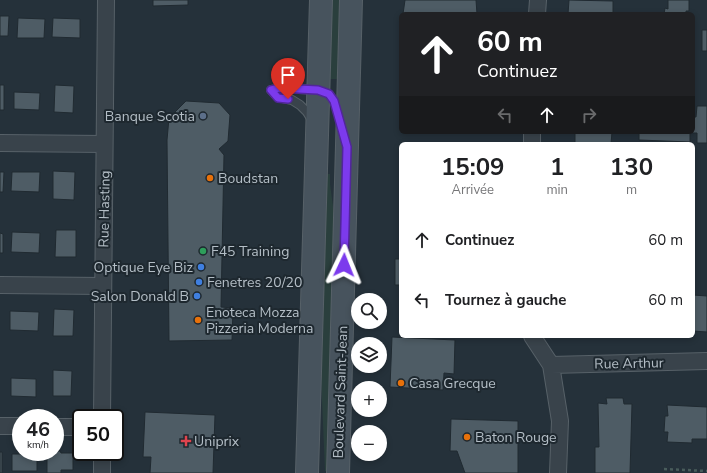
<!DOCTYPE html>
<html lang="fr">
<meta charset="utf-8">
<style>
:root{--surface:#fff;--page:#f2f2f2;--text:#202124;--muted:#757577}
body{margin:0;font-family:"Nunito Sans",sans-serif;background:var(--page);color:var(--text);height:100vh;display:flex;flex-direction:column;font-size:15px;white-space:nowrap}
*{box-sizing:border-box;margin:0}
p{font-size:13px;color:var(--muted)}
.icon{flex:none;width:22px;height:22px;fill:none;stroke:currentColor;stroke-width:2;stroke-linecap:round;stroke-linejoin:round}
.map{position:relative;flex:1;overflow:hidden}
.sheet{position:absolute;left:399px;top:142px;width:296px;height:196px;display:flex;flex-direction:column;background:var(--surface);border-radius:6px;box-shadow:0 2px 6px #0003}
.sheet>*{flex:none}
.guide{position:absolute;left:399px;top:12px;width:296px;height:122px;border-radius:6px;box-shadow:0 2px 6px #0003;background:#202124;color:#fff;overflow:hidden}
.controls{position:absolute;left:351px;top:293px;display:grid;gap:8px}
.controls a{display:grid;place-items:center;width:36px;height:36px;border-radius:50%;background:var(--surface);box-shadow:0 2px 6px #0003;font-size:20px}
.speed{position:absolute;left:12px;top:409px;display:flex;gap:8px;font-size:20px;font-weight:700;text-align:center}
.speed>*{display:grid;place-content:center;width:52px;height:52px;border-radius:50%;background:var(--surface);box-shadow:0 2px 6px #0003;line-height:1}
.speed small{font-size:10px;font-weight:400}
.speed .limit{border:2px solid #111;border-radius:6px;background:#fff;color:#111}
.pin{position:absolute;display:grid;place-items:center;width:34px;height:34px;color:#fff;margin:-41px -17px;border-radius:50% 50% 50% 0;rotate:-45deg;box-shadow:0 0 4px #0007}
.pin .icon{rotate:45deg}
.me{position:absolute;width:44px;margin:-22px;rotate:2deg;stroke-linejoin:round;filter:drop-shadow(0 0 3px #0008)}
.turn{display:flex;align-items:center;gap:14px;height:84px;padding:0 12px;font-size:18px}
.turn .icon{width:52px;height:52px;stroke-width:2.5}
.turn b{display:block;font-size:28px;line-height:34px}
.lanes{display:flex;align-items:center;height:38px;padding:0 12px;background:#0003;justify-content:center;gap:20px;direction:ltr}
.lanes .off{opacity:.35}
.eta{display:flex;justify-content:space-evenly;align-items:center;height:68px;text-align:center}
.eta b{font-size:24px;font-weight:700;line-height:28px}
ul{padding:0;list-style:none}
li{display:flex;align-items:center;gap:12px;height:60px;padding:0 12px}
li div{flex:1}
li b{display:block;font-size:15px}
li em{font-style:normal}
.map>svg:first-child{display:block}
.green{fill:#2a3f3d}
.building{fill:#4e5c65;stroke:#202a31}
.lines{fill:none;stroke-linecap:round;stroke-linejoin:round}
.service-casing{stroke:#576168;stroke-width:10}
.minor-casing{stroke:#576168;stroke-width:18}
.secondary-casing{stroke:#576168;stroke-width:24}
.path{stroke:#495c5b;stroke-width:2.5;stroke-dasharray:3 3;stroke-linecap:butt}
.service{stroke:#39434b;stroke-width:8}
.minor{stroke:#39434b;stroke-width:16}
.secondary{stroke:#47535d;stroke-width:22}
.route-casing{stroke:#51269a;stroke-width:10}
.route{stroke:#7c3aed;stroke-width:7}
.service-dot{fill:#5c6f8a;stroke:#1e282f;stroke-width:1.5}
.food-dot{fill:#e8710a;stroke:#1e282f;stroke-width:1.5}
.leisure-dot{fill:#2e9e5b;stroke:#1e282f;stroke-width:1.5}
.shop-dot{fill:#3f7fe0;stroke:#1e282f;stroke-width:1.5}
.health-dot{fill:#e0444e;stroke:#1e282f;stroke-width:1.5}
.labels{text-anchor:middle;stroke-width:4;stroke-linejoin:round;paint-order:stroke}
.poi-label{font-size:14px;fill:#b4bec6;stroke:#1e282f;text-anchor:start}
.street-label{font-size:14px;fill:#b4bec6;stroke:#1e282f}
</style>
<div class="map">
<svg width="707" height="473" viewBox="0 0 707 473">
<rect width="100%" height="100%" fill="#25313a"/>
<path class="green" d="M332,0h8l-2,79h-8z
M327,174h3v10l3,22 1,20 -7,245h-2l-4,-94z"/>
<path class="building" d="M153,0h35v5l-35,1z
M405,0h71l1,14h-74z
M569,0l44,1v13h-45z
M668,0h21v11h-3v3h-22l1,-6 3,1z
M0,16h9l-1,20h-8z
M18,18l27,1 -1,19h-27z
M53,18l27,1v19l-28,-1z
M702,30h5v21h-5z
M0,85h4v25h-4z
M55,85l19,1 -1,27 -19,-1z
M14,92l26,1 -1,17 -25,-1z
M186,101l33,2 11,12 -2,26 -9,8 5,6 -3,152 12,1 -1,32 -63,1 -2,-201 2,-22z
M697,106h10v37h-10v-10h-7v9l-51,-2v-8h54v-15h3z
M575,132h37l-1,12h-36z
M53,171l22,1 -1,28 -21,-1z
M0,172h4l-1,20h-3z
M12,172h28l-1,20 -28,-1z
M400,176l1,49h-1z
M56,230h20v27h-21z
M12,232l28,1 -1,20 -28,-1z
M0,233l3,1v19h-3z
M395,259h6v26h-6z
M693,295l14,1v36l-14,-1z
M54,309l20,1 -1,26h-20z
M10,311l29,1 -1,19 -28,-1z
M392,337l63,3 -1,34 -10,-1 -1,17 -53,-3z
M53,370l19,1 -1,25h-18z
M11,378l25,1v18l-25,-1z
M606,398h17l1,6h8l-2,69h-35v-26h4l-1,-44 9,1z
M667,405l40,2v32h-15v4l-25,-1 1,-10h-4l1,-16h3z
M145,412l70,3 -2,58h-63l1,-16h-8z
M451,419l67,2v52h-53l-8,-22h-7z
M55,451h5l1,2h12v17h-12v3h-14v-21h8z
M0,452h2v21h-2z
M12,454h25v17h-25z"/>
<g class="lines">
<defs>
<path id="service" d="M271,90l7,7 14,3 8,5 7,7 5,8
M271,90l8,-2 39,2"/>
<path id="minor" d="M537,14l1,-14
M0,143l104,1
M532,144v-12
M0,285l103,1
M532,336l19,29 9,56 -2,52
M551,365l156,-4
M102,418l4,-418
M0,426h21
M55,427h26
M102,473v-21"/>
<path id="secondary" d="M307,473l14,-473
M338,473l13,-473"/>
</defs>
<use href="#service" class="service-casing"/>
<use href="#minor" class="minor-casing"/>
<use href="#secondary" class="secondary-casing"/>
<path class="path" d="M664,469l43,2"/>
<use href="#service" class="service"/>
<use href="#minor" class="minor"/>
<use href="#secondary" class="secondary"/>
</g>
<g class="lines">
<defs>
<path id="route" d="M288,99l-10,-1 -7,-8 8,-2 39,2 11,4 5,7 13,46 -3,118"/>
</defs>
<use href="#route" class="route-casing"/>
<use href="#route" class="route"/>
</g>
<circle class="service-dot" cx="203" cy="116" r="4"/>
<g class="food-dot">
<circle cx="210" cy="178" r="4"/>
<circle cx="198" cy="320" r="4"/>
<circle cx="401" cy="383" r="4"/>
<circle cx="467" cy="437" r="4"/>
</g>
<circle class="leisure-dot" cx="203" cy="251" r="4"/>
<g class="shop-dot">
<circle cx="201" cy="267" r="4"/>
<circle cx="199" cy="282" r="4"/>
<circle cx="197" cy="296" r="4"/>
</g>
<path class="health-dot" d="M184 435h4v4h4v4h-4v4h-4v-4h-4v-4h4z"/>
<g class="labels">
<g class="poi-label">
<text x="195" y="121" text-anchor="end">Banque Scotia</text>
<text x="218" y="183">Boudstan</text>
<text x="211" y="256">F45 Training</text>
<text x="193" y="272" text-anchor="end">Optique Eye Biz</text>
<text x="207" y="287">Fenetres 20/20</text>
<text x="189" y="301" text-anchor="end">Salon Donald B</text>
<text x="206" y="317">Enoteca Mozza<tspan x="206" dy="16">Pizzeria Moderna</tspan></text>
<text x="409" y="388">Casa Grecque</text>
<text x="475" y="442">Baton Rouge</text>
<text x="194" y="446">Uniprix</text>
</g>
<g class="street-label">
<text transform="translate(104 209) rotate(-89)" y="5">Rue Hasting</text>
<text transform="translate(629 363) rotate(-1)" y="5">Rue Arthur</text>
<text transform="translate(340 392) rotate(-88)" y="5">Boulevard Saint-Jean</text>
</g>
</g>
</svg>
<div class="controls">
<a><svg class="icon" aria-label="search" viewBox="0 0 24 24"><circle cx="10" cy="10" r="6"/><path d="M15 15l6 6"/></svg></a>
<a><svg class="icon" aria-label="layers" viewBox="0 0 24 24"><path d="M12 4l9 5-9 5-9-5zM3 14l9 5 9-5"/></svg></a>
<a>+</a>
<a>−</a>
</div>
<div class="speed"><div>46<small>km/h</small></div><div class="limit">50</div></div>
<div class="pin" style="left:288px;top:99px;background:#d93025"><svg class="icon" aria-label="arrive" viewBox="0 0 24 24"><path d="M6 21V4h12l-3 4 3 4H6"/></svg></div>
<svg class="me" style="left:344px;top:265px" viewBox="-20 -20 40 40"><path d="M0-17L14 15 0 8-14 15z" fill="#7c3aed" stroke="#fff" stroke-width="4"/></svg>
<div class="guide">
<div class="turn"><svg class="icon" aria-label="ahead" viewBox="0 0 24 24"><path d="M12 20V5M6 11l6-6 6 6"/></svg><div><b>60 m</b>Continuez</div></div>
<div class="lanes"><svg class="icon off" aria-label="left" viewBox="0 0 24 24"><path d="M17 20v-9H6M10 6l-5 5 5 5"/></svg><svg class="icon" aria-label="ahead" viewBox="0 0 24 24"><path d="M12 20V5M6 11l6-6 6 6"/></svg><svg class="icon off" aria-label="right" viewBox="0 0 24 24"><path d="M7 20v-9h11M14 6l5 5-5 5"/></svg></div>
</div>
<section class="sheet">
<div class="eta">
<div><b>15:09</b><p>Arrivée</p></div>
<div><b>1</b><p>min</p></div>
<div><b>130</b><p>m</p></div>
</div>
<ul>
<li><svg class="icon" aria-label="ahead" viewBox="0 0 24 24"><path d="M12 20V5M6 11l6-6 6 6"/></svg><div><b>Continuez</b></div><em>60 m</em></li>
<li><svg class="icon" aria-label="left" viewBox="0 0 24 24"><path d="M17 20v-9H6M10 6l-5 5 5 5"/></svg><div><b>Tournez à gauche</b></div><em>60 m</em></li>
</ul>
</section>
</div>
